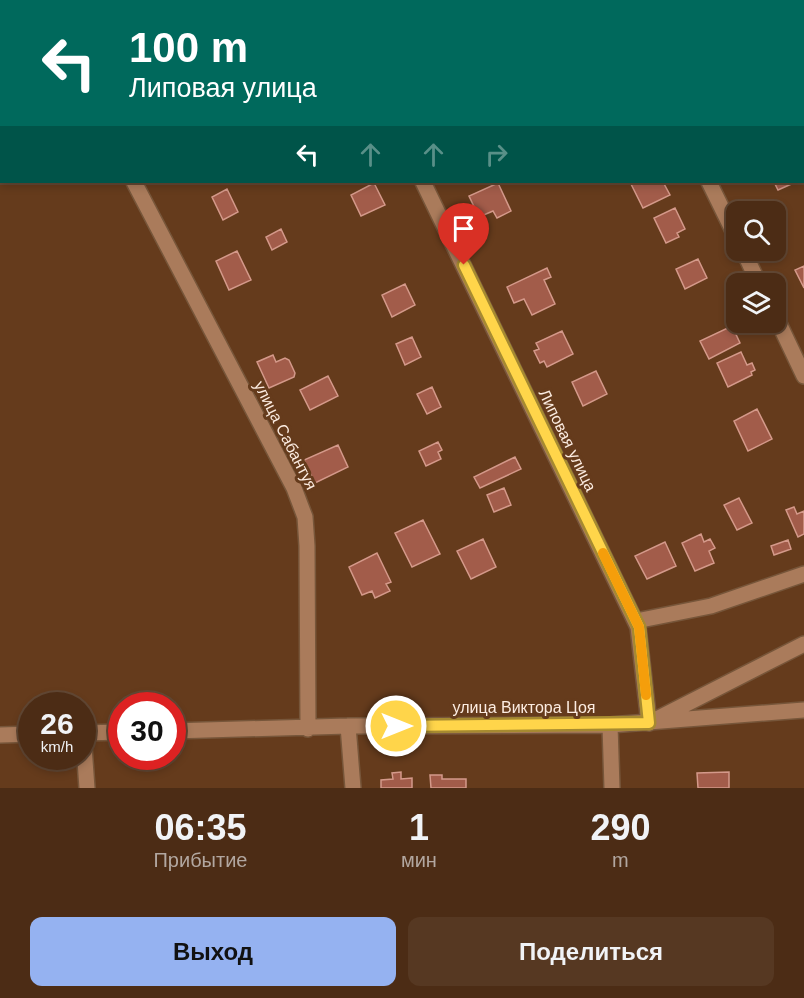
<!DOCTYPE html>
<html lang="ru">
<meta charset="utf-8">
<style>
:root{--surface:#4c2c15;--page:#563822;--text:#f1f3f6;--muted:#b2a7a0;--line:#634834;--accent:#95b2f1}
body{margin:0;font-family:Helvetica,sans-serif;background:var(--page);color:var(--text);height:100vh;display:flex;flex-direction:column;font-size:22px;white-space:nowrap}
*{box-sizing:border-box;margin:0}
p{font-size:20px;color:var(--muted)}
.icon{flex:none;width:33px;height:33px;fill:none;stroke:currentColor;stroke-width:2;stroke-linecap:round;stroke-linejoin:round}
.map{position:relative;height:788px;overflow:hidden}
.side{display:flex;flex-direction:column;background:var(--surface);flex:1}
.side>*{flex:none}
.banner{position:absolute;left:0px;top:0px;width:804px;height:183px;box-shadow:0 3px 9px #0003,0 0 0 2px var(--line);background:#00695c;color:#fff;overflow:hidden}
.tools{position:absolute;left:726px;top:201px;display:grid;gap:12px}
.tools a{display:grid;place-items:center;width:60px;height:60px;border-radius:12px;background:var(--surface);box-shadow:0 3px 9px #0003,0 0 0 2px var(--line);font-size:30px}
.speed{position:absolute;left:18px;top:692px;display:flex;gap:12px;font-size:30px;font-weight:700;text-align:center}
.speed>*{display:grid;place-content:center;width:78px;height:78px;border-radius:50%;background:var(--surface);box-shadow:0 3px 9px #0003,0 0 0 2px var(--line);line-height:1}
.speed small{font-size:15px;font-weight:400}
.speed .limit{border:9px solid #d22;background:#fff;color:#111}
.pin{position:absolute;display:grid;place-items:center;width:51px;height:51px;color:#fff;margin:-62px -26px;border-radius:50% 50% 50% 0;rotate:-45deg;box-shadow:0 0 6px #0007}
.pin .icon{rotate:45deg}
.me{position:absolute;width:66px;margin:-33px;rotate:90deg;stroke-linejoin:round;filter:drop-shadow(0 0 4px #0008)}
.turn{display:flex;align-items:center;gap:21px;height:126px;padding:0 30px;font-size:27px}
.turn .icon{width:78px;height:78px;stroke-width:2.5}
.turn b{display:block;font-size:42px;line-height:51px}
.lanes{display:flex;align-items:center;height:57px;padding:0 30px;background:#0003;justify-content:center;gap:30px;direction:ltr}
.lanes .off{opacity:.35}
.eta{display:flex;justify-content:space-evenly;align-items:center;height:102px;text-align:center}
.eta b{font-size:36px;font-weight:700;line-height:42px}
.primary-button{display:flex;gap:12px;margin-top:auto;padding:12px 30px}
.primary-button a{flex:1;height:69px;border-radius:12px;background:var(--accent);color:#111;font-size:24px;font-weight:700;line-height:69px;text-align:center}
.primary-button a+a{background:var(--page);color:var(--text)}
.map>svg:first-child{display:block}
.building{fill:#a25c4a;stroke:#d4998a;stroke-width:1.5}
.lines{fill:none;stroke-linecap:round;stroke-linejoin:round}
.street-casing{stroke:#77563a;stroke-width:18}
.street{stroke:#aa7b5b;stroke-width:15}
.route-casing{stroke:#a68a30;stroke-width:15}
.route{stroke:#ffd54a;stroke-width:10}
.slow{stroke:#f59e0b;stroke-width:10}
.labels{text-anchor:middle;stroke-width:6;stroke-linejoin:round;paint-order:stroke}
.street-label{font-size:16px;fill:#fcece1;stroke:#653b1c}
</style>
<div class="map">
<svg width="804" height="788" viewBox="0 0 804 788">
<rect width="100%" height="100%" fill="#653b1c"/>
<path class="building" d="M630,182h33l7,13 -27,13z
M774,182h22l-18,8z
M374,183l11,22 -24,11 -10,-21z
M498,183l13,28 -14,7 -4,-7 -14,6 -10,-21z
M227,189l11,23 -15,8 -11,-23z
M675,208l10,21 -8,4 2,4 -13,6 -12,-25z
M281,229l6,13 -15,8 -6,-13z
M237,251l14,29 -22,10 -13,-29z
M698,259l9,19 -22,11 -9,-20z
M804,266v22l-9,-18z
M547,268l4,9 -7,3 11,24 -23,11 -8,-16 -10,4 -7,-16z
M405,284l10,21 -23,12 -10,-22z
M732,326l8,17 -31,16 -9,-18z
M562,331l11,23 -26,13 -3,-6 -4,2 -6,-12 5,-2 -3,-6z
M412,337l9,20 -16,8 -9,-21z
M741,352l6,13 5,-2 3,7 -4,2 1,3 -24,12 -11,-24z
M273,355l3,7 9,-4 4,2 6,13 -1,4 -25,11 -12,-26z
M596,371l11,23 -24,12 -11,-24z
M328,376l10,20 -28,14 -10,-20z
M432,387l9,20 -14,7 -10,-20z
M757,409l15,30 -24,12 -14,-30z
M438,442l4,8 -4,2 3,7 -15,7 -7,-15z
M338,445l10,22 -33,16 -11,-23z
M515,457l6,12 -41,19 -6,-11z
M504,488l7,17 -17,7 -7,-17z
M739,498l13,25 -15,7 -13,-25z
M794,507l3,7 7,-3v23l-6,3 -12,-27z
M423,520l17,34 -28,13 -17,-34z
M701,534l3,8 6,-3 5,9 -6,3 5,12 -19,8 -13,-28z
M483,539l13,28 -25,12 -14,-28z
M788,540l3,9 -17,6 -3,-9z
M665,542l11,24 -29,13 -12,-23z
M377,553l14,29 -5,2 4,7 -15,7 -3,-7 -10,4 -13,-28z
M401,772v7l11,-1v10h-31v-8l12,-1 -1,-6z
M729,772v16h-31l-1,-15z
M430,775h12v4h24v9h-35z"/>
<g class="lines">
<defs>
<path id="street" d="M336,0v2
M621,0l1,2
M0,54l2,1
M134,182l160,306 11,29 2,29 1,183
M423,182l215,445 11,96 155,-79
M709,182l27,55
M743,250l16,34
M776,317l28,59
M636,621l75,-15 93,-32
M610,725l2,63
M348,726l5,62
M172,731l176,-5 262,-1 194,-15
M82,733l40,-1
M83,733l4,55
M0,735l32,-1"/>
</defs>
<use href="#street" class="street-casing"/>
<use href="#street" class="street"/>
</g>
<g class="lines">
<defs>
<path id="route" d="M396,726l253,-3 -10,-96 -175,-362"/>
</defs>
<use href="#route" class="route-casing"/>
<use href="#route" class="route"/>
<path class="slow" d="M603,553l36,74 7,68"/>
</g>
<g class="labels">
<g class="street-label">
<text transform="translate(286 435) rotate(63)" y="6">улица Сабантуя</text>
<text transform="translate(568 440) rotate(64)" y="6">Липовая улица</text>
<text x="524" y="713">улица Виктора Цоя</text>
</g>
</g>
</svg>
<div class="tools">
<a><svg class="icon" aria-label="search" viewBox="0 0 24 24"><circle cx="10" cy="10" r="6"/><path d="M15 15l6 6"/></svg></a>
<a><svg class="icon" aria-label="layers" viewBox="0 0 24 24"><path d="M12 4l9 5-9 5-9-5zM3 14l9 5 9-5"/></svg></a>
</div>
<div class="speed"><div>26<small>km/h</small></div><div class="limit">30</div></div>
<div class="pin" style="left:464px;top:265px;background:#d93025"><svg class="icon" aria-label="arrive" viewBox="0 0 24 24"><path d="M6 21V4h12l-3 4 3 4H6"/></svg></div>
<svg class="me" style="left:396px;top:726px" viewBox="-20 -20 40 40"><circle r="17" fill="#ffd54a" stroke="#fff" stroke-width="3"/><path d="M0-11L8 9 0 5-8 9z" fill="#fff"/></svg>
<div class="banner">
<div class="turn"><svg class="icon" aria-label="left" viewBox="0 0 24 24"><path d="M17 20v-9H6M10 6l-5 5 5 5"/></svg><div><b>100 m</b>Липовая улица</div></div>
<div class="lanes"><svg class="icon" aria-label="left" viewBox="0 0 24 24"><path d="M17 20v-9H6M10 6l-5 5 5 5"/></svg><svg class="icon off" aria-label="ahead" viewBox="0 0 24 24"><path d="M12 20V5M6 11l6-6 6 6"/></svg><svg class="icon off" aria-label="ahead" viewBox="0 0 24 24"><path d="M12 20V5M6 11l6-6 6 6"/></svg><svg class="icon off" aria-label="right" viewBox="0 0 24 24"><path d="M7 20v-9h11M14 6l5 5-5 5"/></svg></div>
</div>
</div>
<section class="side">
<div class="eta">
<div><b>06:35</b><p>Прибытие</p></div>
<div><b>1</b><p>мин</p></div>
<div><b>290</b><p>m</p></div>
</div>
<div class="primary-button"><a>Выход</a><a>Поделиться</a></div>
</section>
